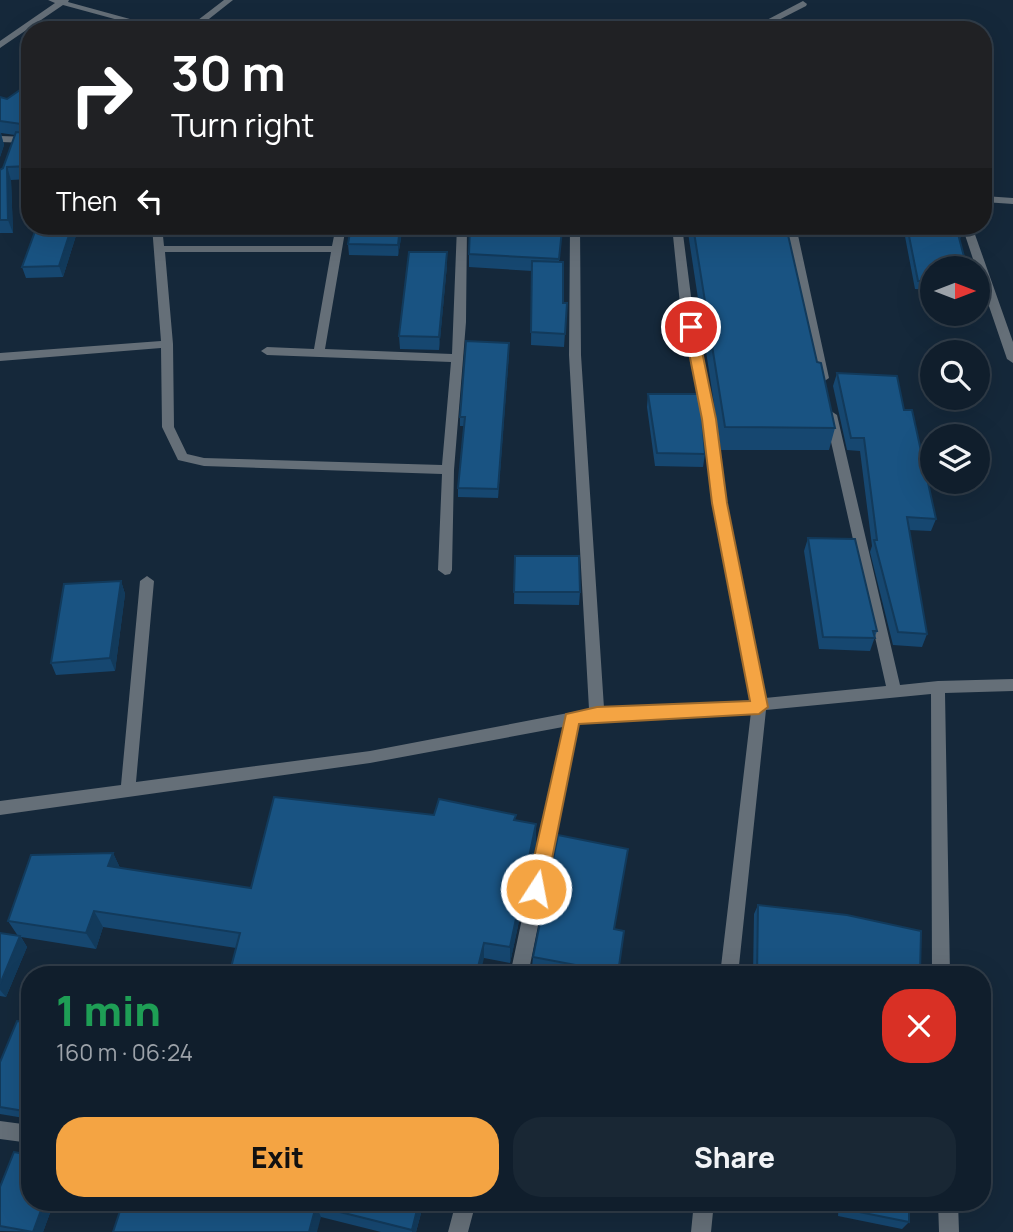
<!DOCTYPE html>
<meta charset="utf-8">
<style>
:root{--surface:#101e2c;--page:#192734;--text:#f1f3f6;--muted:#9ca2a9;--line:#303c48;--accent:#f4a443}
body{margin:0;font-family:Manrope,sans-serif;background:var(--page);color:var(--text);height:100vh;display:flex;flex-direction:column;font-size:26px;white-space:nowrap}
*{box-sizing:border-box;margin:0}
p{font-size:23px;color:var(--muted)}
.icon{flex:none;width:38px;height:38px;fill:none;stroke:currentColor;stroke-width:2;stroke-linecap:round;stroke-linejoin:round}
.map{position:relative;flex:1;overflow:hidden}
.details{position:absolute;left:21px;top:966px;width:970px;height:245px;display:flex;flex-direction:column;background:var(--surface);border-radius:28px;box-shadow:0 7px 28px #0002,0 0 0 2px var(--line)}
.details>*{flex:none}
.top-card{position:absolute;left:21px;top:21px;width:971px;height:214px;border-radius:28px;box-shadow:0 7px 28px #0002,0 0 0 2px var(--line);background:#202124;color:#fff;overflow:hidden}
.needle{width:46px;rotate:90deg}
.tools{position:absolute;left:920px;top:256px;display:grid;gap:14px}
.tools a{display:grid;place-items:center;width:70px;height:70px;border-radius:50%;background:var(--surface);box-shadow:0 7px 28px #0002,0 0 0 2px var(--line);font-size:35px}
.pin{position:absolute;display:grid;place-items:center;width:60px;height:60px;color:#fff;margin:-30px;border:4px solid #fff;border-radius:50%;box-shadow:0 2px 7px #0007}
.me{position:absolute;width:77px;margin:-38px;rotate:11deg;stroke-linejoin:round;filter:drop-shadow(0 0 5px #0008)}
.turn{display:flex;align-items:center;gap:24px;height:147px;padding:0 35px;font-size:32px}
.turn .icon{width:91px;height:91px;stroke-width:2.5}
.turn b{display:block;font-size:49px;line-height:60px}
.then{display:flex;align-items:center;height:66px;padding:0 35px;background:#0003;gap:14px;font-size:26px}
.round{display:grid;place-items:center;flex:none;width:74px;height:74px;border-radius:28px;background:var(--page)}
.summary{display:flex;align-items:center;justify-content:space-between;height:119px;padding:0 35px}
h1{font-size:42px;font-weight:800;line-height:52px;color:#1e9e55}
.button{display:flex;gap:14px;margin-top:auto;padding:14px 35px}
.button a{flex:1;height:80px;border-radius:28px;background:var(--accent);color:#111;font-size:28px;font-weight:800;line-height:80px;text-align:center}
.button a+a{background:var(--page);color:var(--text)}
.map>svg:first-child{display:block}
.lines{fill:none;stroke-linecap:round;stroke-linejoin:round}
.lane{fill:#656f78;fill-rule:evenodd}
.street{fill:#656f78;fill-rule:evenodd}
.wall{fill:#164770}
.shaded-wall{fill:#123a5b}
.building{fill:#195382;stroke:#123a5b;stroke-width:2}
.route{fill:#f4a443;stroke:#9f6b2c;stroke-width:2}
</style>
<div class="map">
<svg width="1013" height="1232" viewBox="0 0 1013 1232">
<rect width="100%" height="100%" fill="#15283a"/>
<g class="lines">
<path class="lane" d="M803,1l4,3 -1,2 -47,24h-11z"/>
<path class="street" d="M48,0h21l-1,2 102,28h-15l-92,-25 -63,43v-7l55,-38z
M224,0h9l-38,30h-10z
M0,136l30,1v6l-30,-1z
M984,196l29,2v6l-29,-2z
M152,226h10l2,20h168l4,-20h10l-21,123 127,5 5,-128h10l-1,96 -12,148 -2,100 -2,4 -5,1 -7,-5 4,-96 -238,-8 -26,-6 -16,-33 -1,-79 -161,13v-8l161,-12zM165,252h166l-17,97 -47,-2 -6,4 6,4 184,7 -9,103 -238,-7 -17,-4 -13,-27 -1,-83z
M570,226h10l1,129 23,353 75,-1 71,-7 -37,-197 -10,-84 -23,-115 -8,-78h10l10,78 23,115 10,84 40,195 121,-12 -61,-271 6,-4 6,4 63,270 38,-4 75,-2v12l-68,2 5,282h-18l-1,-281 -165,16 -28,265h-18l31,-263 -72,7 -82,1 -18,4 -51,251h-18l53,-248 -193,36 -370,52v-14l121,-16 19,-204 7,-5 7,5 -18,201 234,-31 219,-42 -20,-354z
M786,226h10l33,152 -6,4 -6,-4z
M962,226h10l41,116v21l-6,-4 -29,-85v-6h-2z
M0,1121l30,4v18l-30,-4z
M456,1202h20l-8,30h-20z
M694,1202h20l-3,30h-20z
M938,1202h20l1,30h-20z"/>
</g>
<path class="wall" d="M30,83v96l-19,1 2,53h-13v-63l3,-2 12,-33 -14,-2 3,12 -4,12v-60l7,2z
M37,226h42l-16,51 -37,1 -4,-11z
M403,226l-5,30 -49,-1 -1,-11z
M511,226v2l50,15 -2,19 4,41h4l-3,44 -33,-2 1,-74 -63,-4v-36z
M687,226h99l31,136 18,66 -6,22h-108z
M903,226h59l1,4 -3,9 -27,29v22l-18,-1z
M447,265l-8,85 -39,-1 -1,-13z
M509,352l-11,146 -40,-1v-9l6,-62h-4v-9z
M837,373l67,37 32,109 -5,12 -22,-1 18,104 -5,13 -29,-2 -23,-93 2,-6 -12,-95 -13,-1 -14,-64z
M648,394l57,60 -2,13 -48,-1 -8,-59z
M808,538l69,93 -7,20 -51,-2 -15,-98z
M515,556l65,36 -1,13 -65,-1z
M121,581l4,13 -10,77 -59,4 -5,-12z
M434,815l82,5 20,22 -26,121 -26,-5 -248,-10 -133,-21 -7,22 -75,-12 6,10 -21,50 -6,-1v-63l18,3 -10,-15 105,-68 7,15 131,20z
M758,905l162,70h-167l1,-61z
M614,929l10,2 -6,44h-44l-42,-8 1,-10z
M30,1023v96l-30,-5v-52z
M0,1187l30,15h24l-11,30 -43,-1z
M123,1202h301l-8,30h-35l-60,-15z
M839,1202h70v20l-7,7 -64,-13z"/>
<path class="shaded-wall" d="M0,132l4,13 -4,12z
M7,167l4,13 2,53 -5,-13z
M72,226h7l-16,51 -4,-11z
M400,226h3l-5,30v-11z
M447,252v13l-8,85v-13z
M509,343v9l-11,146v-9z
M121,581l4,13 -10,77 -5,-13z
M536,824v18l-26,121v-16z
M113,853l8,17 -13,-4z
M94,911l9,16 -7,22 -10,-16z
M20,936l7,11 -21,50 -6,-7v-6z
M484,943v15l-4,17h-4z
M44,1202h10l-11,30h-10z
M419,1202h5l-8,30h-4v-2z
M316,1206l5,11 -4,15h-8z"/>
<path class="building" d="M30,83v83l-23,1 1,53h-8v-50l3,-2 13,-36 12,1 1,-8 -29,-4v-24l7,2z
M37,226h35l-13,40 -37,1z
M351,226h49l-2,19 -50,-1z
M470,226h39v2l53,2 -3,29 -90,-5z
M693,226h93l31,136 4,1 14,65 -110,-1z
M907,226h55l1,4h-6l10,38h-34v13h-15z
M409,252h38l-8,85 -40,-1z
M532,261l31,1v41h4l-2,31 -34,-2z
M466,341l43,2 -11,146 -40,-1 7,-71h-5z
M837,373l60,3 7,34h8l24,109 -29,-2 20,117 -29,-2 -24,-92h3l-13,-102h-13z
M648,394h52l5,60 -48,-1z
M808,538l47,1 22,92h-4l2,7 -52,-1z
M515,556h64l1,36h-66z
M121,581l-11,77 -59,5 13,-79z
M274,797l160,18 5,-16 77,16 -2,5 22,4 -26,123 -26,-4 -8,32h-247l11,-42 -146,-22 -8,22 -78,-12 23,-66 82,-2 -5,13 143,22z
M558,835l70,14 -14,80 10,2 -6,42 -85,-16z
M758,905l89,10 74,16 -1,44h-163z
M0,933l20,3 -20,48z
M17,1021l13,2v89l-30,-5v-45z
M14,1152l16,3v47h14l-11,30 -33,-6v-39z
M123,1202h296l-7,28 -96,-24 -7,26h-196z
M844,1202h65v20l-65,-13z"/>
<path class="route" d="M691,323l6,4 19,92 11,84 41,204 -9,7 -180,10 -33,165 -3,6 -7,2 -6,-2 -3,-6 39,-175 31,-7 153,-6 -38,-198 -10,-84 -18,-92z"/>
</svg>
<div class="tools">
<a><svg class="needle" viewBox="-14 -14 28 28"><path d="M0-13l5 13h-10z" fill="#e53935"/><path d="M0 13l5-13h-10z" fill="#9ca2a9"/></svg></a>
<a><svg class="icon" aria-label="search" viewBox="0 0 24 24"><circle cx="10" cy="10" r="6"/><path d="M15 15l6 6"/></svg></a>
<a><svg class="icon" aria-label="layers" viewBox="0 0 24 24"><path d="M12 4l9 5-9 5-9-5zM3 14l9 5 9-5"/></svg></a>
</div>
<div class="pin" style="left:691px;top:327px;background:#d93025"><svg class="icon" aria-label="arrive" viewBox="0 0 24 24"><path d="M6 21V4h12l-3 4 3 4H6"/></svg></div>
<svg class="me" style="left:536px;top:889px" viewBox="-20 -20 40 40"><circle r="17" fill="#f4a443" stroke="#fff" stroke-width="3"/><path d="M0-11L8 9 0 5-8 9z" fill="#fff"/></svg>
<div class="top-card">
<div class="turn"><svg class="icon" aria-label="right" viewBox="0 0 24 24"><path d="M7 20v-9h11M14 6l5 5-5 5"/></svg><div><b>30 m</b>Turn right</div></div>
<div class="then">Then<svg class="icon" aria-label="left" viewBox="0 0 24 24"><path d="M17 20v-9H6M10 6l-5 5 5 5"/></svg></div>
</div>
<section class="details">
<div class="summary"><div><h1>1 min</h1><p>160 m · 06:24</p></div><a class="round" style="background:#d93025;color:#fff"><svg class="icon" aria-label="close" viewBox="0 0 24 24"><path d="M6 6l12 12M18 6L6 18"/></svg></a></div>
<div class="button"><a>Exit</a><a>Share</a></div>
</section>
</div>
